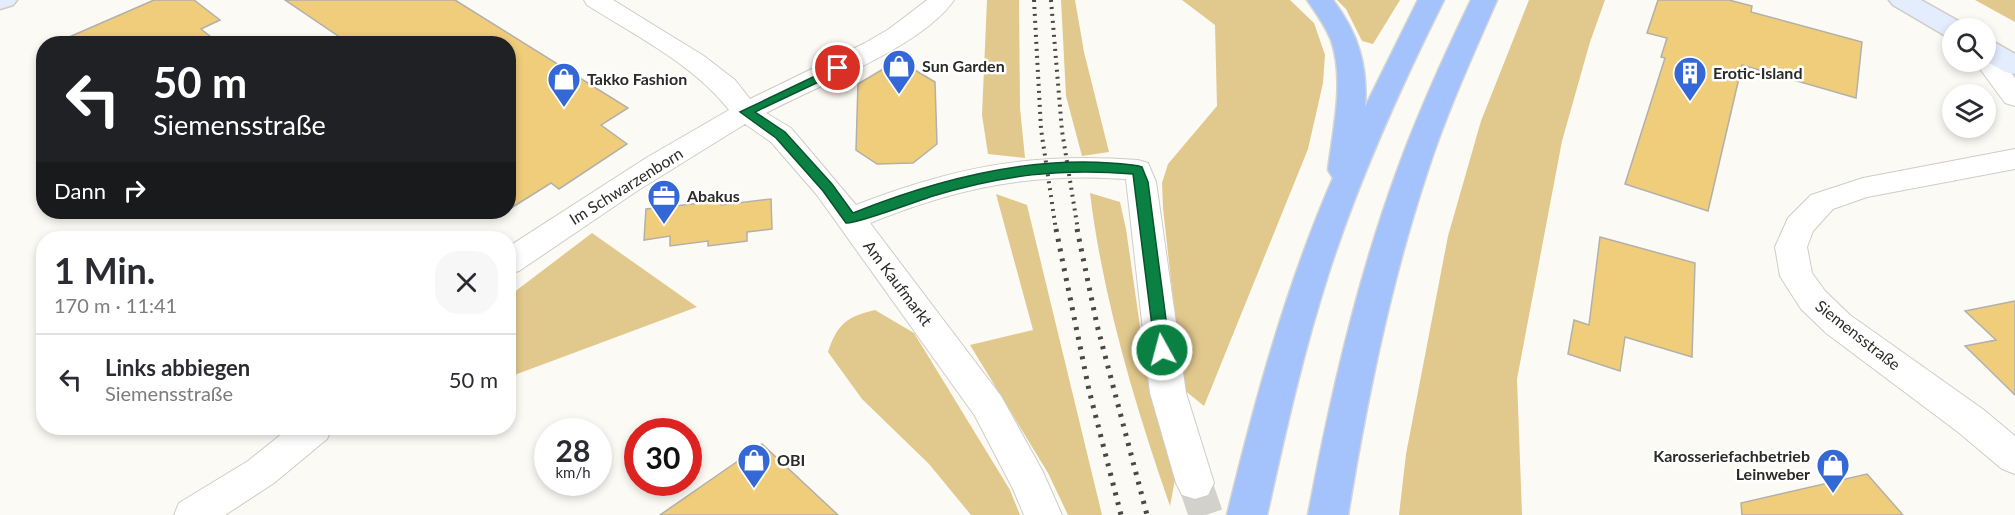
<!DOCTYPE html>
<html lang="de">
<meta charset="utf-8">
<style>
:root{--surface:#fff;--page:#f7f7f7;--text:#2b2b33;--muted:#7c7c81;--line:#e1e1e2}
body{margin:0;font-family:Lato,sans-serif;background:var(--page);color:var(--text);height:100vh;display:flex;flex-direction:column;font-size:22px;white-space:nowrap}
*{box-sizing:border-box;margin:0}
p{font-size:20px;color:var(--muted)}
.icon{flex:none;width:33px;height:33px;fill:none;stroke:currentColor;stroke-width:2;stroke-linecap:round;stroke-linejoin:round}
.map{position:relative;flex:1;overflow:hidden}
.details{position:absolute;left:36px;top:231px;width:480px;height:204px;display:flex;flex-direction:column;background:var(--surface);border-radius:24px;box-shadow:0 3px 9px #0003}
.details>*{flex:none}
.top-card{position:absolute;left:36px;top:36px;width:480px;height:183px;border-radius:24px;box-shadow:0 3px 9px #0003;background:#202124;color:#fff;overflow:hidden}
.buttons{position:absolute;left:1942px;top:18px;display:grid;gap:12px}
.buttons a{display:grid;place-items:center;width:54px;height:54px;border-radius:50%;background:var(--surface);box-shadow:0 3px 9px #0003;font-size:30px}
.speed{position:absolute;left:534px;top:418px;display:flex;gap:12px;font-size:30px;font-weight:700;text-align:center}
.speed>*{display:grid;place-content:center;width:78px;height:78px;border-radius:50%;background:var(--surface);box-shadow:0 3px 9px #0003;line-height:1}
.speed small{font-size:15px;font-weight:400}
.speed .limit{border:9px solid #d22;background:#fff;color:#111}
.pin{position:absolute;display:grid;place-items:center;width:51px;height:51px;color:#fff;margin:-26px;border:3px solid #fff;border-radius:50%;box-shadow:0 2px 6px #0007}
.me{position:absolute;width:66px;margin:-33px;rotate:353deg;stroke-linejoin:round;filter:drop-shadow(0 0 4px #0008)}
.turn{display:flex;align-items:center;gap:21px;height:126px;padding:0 18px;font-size:27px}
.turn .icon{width:78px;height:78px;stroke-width:2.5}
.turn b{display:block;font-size:42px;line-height:51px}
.then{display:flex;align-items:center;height:57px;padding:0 18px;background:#0003;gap:12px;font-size:22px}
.round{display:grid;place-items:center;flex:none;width:63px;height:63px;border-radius:24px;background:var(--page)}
.overview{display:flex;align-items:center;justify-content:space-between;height:102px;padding:0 18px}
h1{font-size:36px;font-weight:700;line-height:45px}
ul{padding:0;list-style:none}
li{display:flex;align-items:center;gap:18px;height:90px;padding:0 18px;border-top:2px solid var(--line)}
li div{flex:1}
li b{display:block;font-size:22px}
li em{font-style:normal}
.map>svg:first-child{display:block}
.green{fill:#e1c88d}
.building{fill:#f0cd7a;stroke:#b2b0aa;stroke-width:1.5}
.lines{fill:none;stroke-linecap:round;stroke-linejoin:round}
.street-tunnel{stroke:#d2d1cb;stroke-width:34;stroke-dasharray:34 17;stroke-linecap:butt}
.street-casing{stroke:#cfccc6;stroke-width:2}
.secondary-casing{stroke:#cfccc6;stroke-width:3}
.highway-casing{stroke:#d5d5d4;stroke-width:3}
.street{fill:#fff;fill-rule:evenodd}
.secondary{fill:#e4edfe;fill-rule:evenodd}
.highway{fill:#a4c2fc;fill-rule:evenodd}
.rail-far1{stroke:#484844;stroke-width:4;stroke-dasharray:2 5;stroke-linecap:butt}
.rail{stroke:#484844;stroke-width:5;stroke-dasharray:3 7;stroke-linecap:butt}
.route{fill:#0b8043;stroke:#07532c;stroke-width:1.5}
.labels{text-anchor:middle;stroke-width:5;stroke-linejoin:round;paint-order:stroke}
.poi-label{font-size:16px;font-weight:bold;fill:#2b2b28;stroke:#fff;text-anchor:start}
.street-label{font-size:16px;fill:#2b2b28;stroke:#fff}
</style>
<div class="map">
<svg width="2015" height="515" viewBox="0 0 2015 515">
<rect width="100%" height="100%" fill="#fcfaf4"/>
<path class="green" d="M987,0h32l1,108 5,50 -37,-4 -6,-39z
M1061,0h14l9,52 25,100 -27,4 -16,-60z
M1182,0h108l24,23 11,32 -2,28 -15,66 -104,257 -21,-17 -20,-181 -1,-25 6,-19 49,-58 -2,-81z
M1337,0h63l-27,44 -11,-3 -16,-32z
M1529,0h76l-15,42 -28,99 -45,238 5,136h-123l7,-61 42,-218 33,-115z
M1975,0h40v22z
M1090,193l30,9 6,27 24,167 27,73 -7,37c-35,-101 -67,-207 -80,-313z
M996,194l31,11 75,310h-34l-20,-42 -78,-128 63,-15z
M592,233l105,74 -188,70v-81z
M875,310l39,23 96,157 10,25h-49l-42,-51 -67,-65 -34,-47c9,-28 20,-36 47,-42z"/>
<path class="building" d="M154,0h40l26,20 -19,9 19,15h-167z
M285,0h170l173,108 -27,17 26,19 -68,45 -8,-6 -43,27v-166h-158z
M1658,0h71l23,6 -1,6 111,30 -6,56 -114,-33 -34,146 -83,-27 40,-126 -4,-1 6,-19 -20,-5z
M898,60l37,22 2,62 -24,19 -36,1 -21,-14 2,-66z
M771,199l1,30 -25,3v9l-39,5v-5l-38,5v-10l-26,4 2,-31 75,-8v4z
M1600,237l95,26 -3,94 -67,-20 -5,34 -52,-17 6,-34 15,5z
M2015,301v94l-50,-49 31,-6 -31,-29z
M762,444l76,71h-178l75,-52z
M1867,474l36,41h-161l-1,-12z"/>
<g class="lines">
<path class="street-tunnel" d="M1195,483l11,32"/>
<defs>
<path id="street" d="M584,0h29l91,56 31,24 15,19 115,-56 24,-14 38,-29h27c-32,47 -136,85 -188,113l25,15 65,77c98,-38 177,-53 282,-45l10,3 8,19 30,211 28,90 -6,12 -13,4 -13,-4 -6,-12 -26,-90 -24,-214c-94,-7 -170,9 -256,44l131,173 42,76 19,43h-38l-11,-26 -38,-73 -158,-221 -46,-53 -26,-18 -108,67 -118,80 -11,3v-27l138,-89 83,-48c-36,-46 -93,-74 -142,-105z
M1986,50l9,2 20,26v28l-10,-3 -30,-41h11z
M2015,149v20l-148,28 -34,12 -20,22 -6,16 5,26 13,18 25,24 134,95 31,26v38l-13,-5 -44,-37 -132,-99 -25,-24 -16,-25 -5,-8 -5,-29 13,-29 23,-23 52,-17z
M289,428h43l-5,11 -53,44 -49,32h-51l5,-12 69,-42z"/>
<path id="secondary" d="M0,0h17l-4,5 -13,4z
M1889,0h32l41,23 4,5h-13v9l-9,-2 -51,-30z
M1986,41l10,2 19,11v20l-10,-2 -19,-11z"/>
<path id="highway" d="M1307,0h26c25,33 35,65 32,107l53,-107h26c-44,88 -85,179 -115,272 -26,80 -44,162 -62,243h-40c28,-115 59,-229 106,-337l-5,-8c5,-42 17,-89 3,-130 -6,-15 -15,-27 -24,-40z
M1471,0h26c-25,57 -51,114 -70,173 -37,112 -60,226 -79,342h-40c22,-116 48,-232 89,-344 21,-58 47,-115 74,-171z"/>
</defs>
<use href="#street" class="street-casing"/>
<use href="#secondary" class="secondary-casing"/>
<use href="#highway" class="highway-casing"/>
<use href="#street" class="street"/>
<use href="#secondary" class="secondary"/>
<use href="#highway" class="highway"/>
<path class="rail-far1" d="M1034,0l7,129 15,101
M1051,0l11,131 16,99"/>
<path class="rail" d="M1056,229l33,161 32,125
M1077,229l20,96 50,190"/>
</g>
<path class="route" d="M838,65l4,1v5l-87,41 30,20 47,52 21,29c80,-32 171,-56 257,-50 11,1 22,1 32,4l6,15 22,168 -2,4h-11l-2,-4 -22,-176c-72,-6 -131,1 -200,22 -13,4 -79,29 -87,27l-23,-32 -47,-53 -36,-26z"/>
<defs>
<symbol id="shop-pin" viewBox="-11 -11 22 30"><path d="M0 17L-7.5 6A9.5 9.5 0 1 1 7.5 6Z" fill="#3468d7" stroke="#fff"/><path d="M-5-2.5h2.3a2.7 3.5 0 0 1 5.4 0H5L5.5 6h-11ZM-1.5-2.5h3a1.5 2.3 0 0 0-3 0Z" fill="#fff"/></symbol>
<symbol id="building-pin" viewBox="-11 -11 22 30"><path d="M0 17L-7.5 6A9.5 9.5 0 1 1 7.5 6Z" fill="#3468d7" stroke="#fff"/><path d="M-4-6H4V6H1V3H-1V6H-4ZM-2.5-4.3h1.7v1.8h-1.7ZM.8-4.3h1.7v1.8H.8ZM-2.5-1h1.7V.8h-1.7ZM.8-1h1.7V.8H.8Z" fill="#fff"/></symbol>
<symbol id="office-pin" viewBox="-11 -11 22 30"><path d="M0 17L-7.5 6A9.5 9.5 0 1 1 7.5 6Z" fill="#3468d7" stroke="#fff"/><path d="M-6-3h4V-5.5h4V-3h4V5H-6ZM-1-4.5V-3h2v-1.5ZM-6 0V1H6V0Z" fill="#fff"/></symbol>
</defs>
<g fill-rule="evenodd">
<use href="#shop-pin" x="880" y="47" width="38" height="52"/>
<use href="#building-pin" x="1671" y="54" width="38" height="52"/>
<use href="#shop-pin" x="545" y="60" width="38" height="52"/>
<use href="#office-pin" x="645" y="177" width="38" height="52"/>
<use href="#shop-pin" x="735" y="441" width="38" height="52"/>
<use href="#shop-pin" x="1814" y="446" width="38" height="52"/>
</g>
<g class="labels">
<g class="poi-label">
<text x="922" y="72">Sun Garden</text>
<text x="1713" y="79">Erotic-Island</text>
<text x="587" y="85">Takko Fashion</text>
<text x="687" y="202">Abakus</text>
<text x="1810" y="462" text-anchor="end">Karosseriefachbetrieb<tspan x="1810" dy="18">Leinweber</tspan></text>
<text x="777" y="466">OBI</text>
</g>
<g class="street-label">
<text transform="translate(626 186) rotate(-32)" y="6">Im Schwarzenborn</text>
<text transform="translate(898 283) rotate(53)" y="6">Am Kaufmarkt</text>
<text transform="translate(1858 335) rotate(38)" y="6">Siemensstraße</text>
</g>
</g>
</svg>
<div class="buttons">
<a><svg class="icon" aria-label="search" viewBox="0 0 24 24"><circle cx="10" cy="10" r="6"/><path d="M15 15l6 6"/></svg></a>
<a><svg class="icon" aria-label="layers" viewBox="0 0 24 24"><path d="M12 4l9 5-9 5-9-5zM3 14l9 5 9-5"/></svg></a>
</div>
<div class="speed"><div>28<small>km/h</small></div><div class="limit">30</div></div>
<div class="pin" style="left:838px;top:68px;background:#d93025"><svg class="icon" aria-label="arrive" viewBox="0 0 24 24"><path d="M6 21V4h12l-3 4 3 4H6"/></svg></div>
<svg class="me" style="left:1162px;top:350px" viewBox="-20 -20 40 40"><circle r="17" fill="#0b8043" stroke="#fff" stroke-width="3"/><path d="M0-11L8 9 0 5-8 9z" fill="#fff"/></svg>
<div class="top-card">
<div class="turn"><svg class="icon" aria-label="left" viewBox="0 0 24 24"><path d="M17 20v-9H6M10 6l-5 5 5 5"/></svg><div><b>50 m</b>Siemensstraße</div></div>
<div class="then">Dann<svg class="icon" aria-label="right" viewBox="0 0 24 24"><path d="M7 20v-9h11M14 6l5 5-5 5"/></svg></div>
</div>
<section class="details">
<div class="overview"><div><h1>1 Min.</h1><p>170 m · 11:41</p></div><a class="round"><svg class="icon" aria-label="close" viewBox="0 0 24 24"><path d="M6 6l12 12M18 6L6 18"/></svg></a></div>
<ul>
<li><svg class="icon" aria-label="left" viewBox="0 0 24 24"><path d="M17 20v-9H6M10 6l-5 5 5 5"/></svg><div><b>Links abbiegen</b><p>Siemensstraße</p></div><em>50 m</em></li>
</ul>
</section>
</div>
